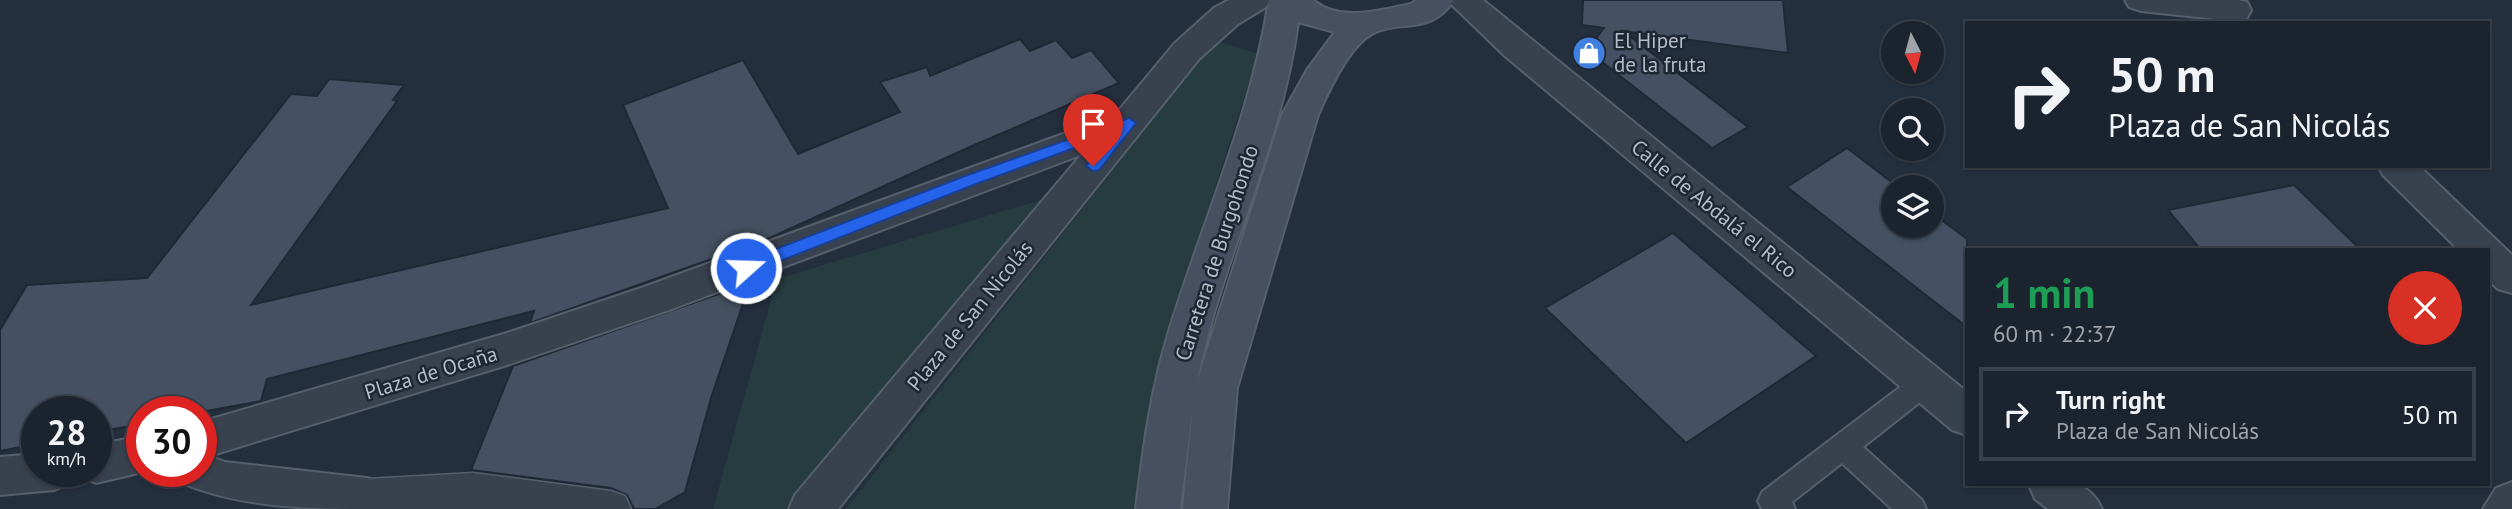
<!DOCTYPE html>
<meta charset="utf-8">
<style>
:root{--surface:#1b232e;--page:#282f3a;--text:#f1f3f6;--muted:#a0a4aa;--line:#39404a}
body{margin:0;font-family:"PT Sans",sans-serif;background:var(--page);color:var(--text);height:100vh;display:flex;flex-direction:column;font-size:26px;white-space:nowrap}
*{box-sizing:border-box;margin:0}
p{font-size:23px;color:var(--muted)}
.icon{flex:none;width:38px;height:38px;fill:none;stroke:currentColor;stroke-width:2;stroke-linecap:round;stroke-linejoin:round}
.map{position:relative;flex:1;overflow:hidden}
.sheet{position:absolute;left:1965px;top:248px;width:525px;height:238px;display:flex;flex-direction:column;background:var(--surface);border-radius:0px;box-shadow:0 2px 5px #0004,0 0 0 2px var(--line)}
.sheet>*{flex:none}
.banner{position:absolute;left:1965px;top:21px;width:525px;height:147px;border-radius:0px;box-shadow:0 2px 5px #0004,0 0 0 2px var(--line);background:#1b232e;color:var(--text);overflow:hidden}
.needle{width:46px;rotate:174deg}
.tools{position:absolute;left:1881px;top:21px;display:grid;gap:14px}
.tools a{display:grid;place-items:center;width:63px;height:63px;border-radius:50%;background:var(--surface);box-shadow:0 2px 5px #0004,0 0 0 2px var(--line);font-size:35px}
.speed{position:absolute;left:21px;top:396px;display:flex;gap:14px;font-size:35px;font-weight:700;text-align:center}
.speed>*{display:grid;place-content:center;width:91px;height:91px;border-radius:50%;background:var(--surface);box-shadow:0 2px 5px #0004,0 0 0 2px var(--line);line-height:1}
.speed small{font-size:18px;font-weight:400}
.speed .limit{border:10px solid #d22;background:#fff;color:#111}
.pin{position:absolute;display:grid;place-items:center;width:60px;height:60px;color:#fff;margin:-72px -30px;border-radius:50% 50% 50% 0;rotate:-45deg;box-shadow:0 0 7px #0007}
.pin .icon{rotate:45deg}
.me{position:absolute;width:77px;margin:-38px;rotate:70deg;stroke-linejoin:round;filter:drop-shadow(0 0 5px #0008)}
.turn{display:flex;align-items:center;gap:24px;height:147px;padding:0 28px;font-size:32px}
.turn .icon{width:91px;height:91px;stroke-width:2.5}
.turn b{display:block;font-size:49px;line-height:60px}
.round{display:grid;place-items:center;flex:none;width:74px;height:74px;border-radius:37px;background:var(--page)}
.headline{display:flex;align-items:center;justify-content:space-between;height:119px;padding:0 28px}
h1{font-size:42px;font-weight:800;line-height:52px;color:#1e9e55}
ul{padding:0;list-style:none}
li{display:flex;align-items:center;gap:21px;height:94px;margin:0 14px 10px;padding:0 14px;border:4px solid var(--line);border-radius:0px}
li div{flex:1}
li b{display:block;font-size:26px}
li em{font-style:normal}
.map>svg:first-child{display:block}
.green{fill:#263c3f}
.building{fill:#455162;stroke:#1f2835;stroke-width:2}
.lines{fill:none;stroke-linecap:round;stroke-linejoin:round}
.service-casing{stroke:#565f6c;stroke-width:4}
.pedestrian-casing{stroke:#565f6c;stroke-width:3}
.minor-casing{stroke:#565f6c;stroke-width:4}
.secondary-casing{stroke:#565f6c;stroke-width:4}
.service{fill:#38414e;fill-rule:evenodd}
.pedestrian{fill:#38414e;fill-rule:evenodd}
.minor{fill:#38414e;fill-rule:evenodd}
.secondary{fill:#465061;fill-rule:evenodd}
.route{fill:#2563eb;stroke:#184099;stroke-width:2}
.labels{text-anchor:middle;stroke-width:5;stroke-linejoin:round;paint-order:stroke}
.poi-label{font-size:21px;fill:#b4bcc9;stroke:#1d2633;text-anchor:start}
.street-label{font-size:21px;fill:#b4bcc9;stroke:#1d2633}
</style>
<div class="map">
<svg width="2512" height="509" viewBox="0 0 2512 509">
<rect width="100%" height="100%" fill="#242f3e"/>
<path class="green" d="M1215,40l43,14 -99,308 -24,147h-289z
M1044,199l-258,310h-73l64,-230z"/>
<path class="building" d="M1583,0h200l5,53 -165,-22 125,96 -36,21 -125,-98 17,-22 -22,-3z
M1020,39l10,12 26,-11 16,18 19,-8 28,33 -147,63 -209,95 -233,82 4,-12 -267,68 -6,22 -60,11 -59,-1v13l-46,8v-21h-59v33l-37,7v-121l27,-45 120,-7 144,-184 26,2 12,-17 75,6 -11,15 4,1 -146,204 417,-97 -45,-103 120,-45 55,94 102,-42 -20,-30 47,-15 3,9z
M1847,148l51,39h-4v39h38v-13l35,26v88l-180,-140z
M2294,185l67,65h-160l-33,-40z
M1673,233l143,123 -130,87 -141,-135z
M750,283l-39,115 -26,94 -30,17h-21l-7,-14 -16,-7 -140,-18 42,-104z"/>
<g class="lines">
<defs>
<path id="service" d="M1925,372l9,3 4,8 -4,8 -71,56 59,53 4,9h-34l-50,-46 -50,39 3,7h-33l-4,-8 4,-9 154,-117z"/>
<path id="pedestrian" d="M473,473l138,18 14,5 6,13h-278l-6,-12 6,-12 14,-6z"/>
<path id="minor" d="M1229,0h41l-4,7 -28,17 -39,35 -361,450h-49l6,-14 286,-340 -409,154 -165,56 -298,91 16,6 142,16 16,5 6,14 -6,12c-67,0 -137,0 -199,-25l-7,-13h24v-49l306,-89 137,-46 471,-172 60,-72 39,-35z
M1447,0h36l484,392v43l-15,-5 -447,-374z
M2125,0h113l9,2 4,8 -4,8 -12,3 -94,-10 -12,-4z
M2378,166h41l93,89v38l-14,-4 -10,-9v-30h-29l-76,-75z
M142,436v35h5l-51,12 -15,-6 -3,-6h18v-26z
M37,454v17h39l-7,13 -15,6 -54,5v-38z
M2512,482v27h-29l13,-21z
M2029,485c32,-1 58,-9 73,24h-54l-13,-10z"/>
<path id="secondary" d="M1269,0h44c27,23 66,10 98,4l6,-4h37c-23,36 -55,19 -82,34 -23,12 -44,58 -54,81l-81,273 -10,121h-44l10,-105 -13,105h-44c7,-60 15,-120 33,-178 34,-111 82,-215 100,-331zM1298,22l37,10 -28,38 -25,45 -85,267c24,-123 85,-235 101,-360z"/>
</defs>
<use href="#service" class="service-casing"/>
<use href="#pedestrian" class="pedestrian-casing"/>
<use href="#minor" class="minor-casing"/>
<use href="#secondary" class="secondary-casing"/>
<use href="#service" class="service"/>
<use href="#pedestrian" class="pedestrian"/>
<use href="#minor" class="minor"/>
<use href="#secondary" class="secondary"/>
</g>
<path class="route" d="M1129,118l7,5 -37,47 -6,1 -7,-5 24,-31 -134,49 -224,88 -6,2 -8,-6 2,-5 225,-87z"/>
<defs>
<symbol id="shop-disc" viewBox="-11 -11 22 22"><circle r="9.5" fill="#3f7fe0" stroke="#1d2633"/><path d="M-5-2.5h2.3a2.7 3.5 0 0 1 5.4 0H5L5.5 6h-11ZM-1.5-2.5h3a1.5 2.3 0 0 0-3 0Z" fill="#fff"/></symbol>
</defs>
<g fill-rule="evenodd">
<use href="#shop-disc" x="1570" y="34" width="38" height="38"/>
</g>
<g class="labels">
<g class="poi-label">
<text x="1614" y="48">El Hiper<tspan x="1614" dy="24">de la fruta</tspan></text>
</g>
<g class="street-label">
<text transform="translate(1714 209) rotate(39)" y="7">Calle de Abdalá el Rico</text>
<text transform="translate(1217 253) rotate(-72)" y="7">Carretera de Burgohondo</text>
<text transform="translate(970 316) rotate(-51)" y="7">Plaza de San Nicolás</text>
<text transform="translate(431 373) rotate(-17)" y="7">Plaza de Ocaña</text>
</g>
</g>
</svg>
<div class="tools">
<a><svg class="needle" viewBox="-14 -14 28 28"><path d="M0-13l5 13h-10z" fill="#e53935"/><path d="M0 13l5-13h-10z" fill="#a0a4aa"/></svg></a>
<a><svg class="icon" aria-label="search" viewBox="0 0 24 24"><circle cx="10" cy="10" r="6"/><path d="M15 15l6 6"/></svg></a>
<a><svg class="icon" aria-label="layers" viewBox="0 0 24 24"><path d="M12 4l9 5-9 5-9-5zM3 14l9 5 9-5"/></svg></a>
</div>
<div class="speed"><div>28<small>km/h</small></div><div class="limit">30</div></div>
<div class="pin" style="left:1093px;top:166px;background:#d93025"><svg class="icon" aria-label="arrive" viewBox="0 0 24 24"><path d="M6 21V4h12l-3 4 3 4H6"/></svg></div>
<svg class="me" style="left:746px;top:268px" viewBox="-20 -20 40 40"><circle r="17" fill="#2563eb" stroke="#fff" stroke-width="3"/><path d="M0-11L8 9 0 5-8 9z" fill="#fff"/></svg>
<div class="banner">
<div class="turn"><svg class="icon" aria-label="right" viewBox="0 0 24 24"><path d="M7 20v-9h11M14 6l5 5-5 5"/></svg><div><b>50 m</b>Plaza de San Nicolás</div></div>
</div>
<section class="sheet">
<div class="headline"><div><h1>1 min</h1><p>60 m · 22:37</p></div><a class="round" style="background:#d93025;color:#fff"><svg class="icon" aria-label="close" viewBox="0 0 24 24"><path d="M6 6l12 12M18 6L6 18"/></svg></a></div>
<ul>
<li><svg class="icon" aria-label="right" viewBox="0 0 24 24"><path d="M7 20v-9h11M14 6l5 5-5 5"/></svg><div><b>Turn right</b><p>Plaza de San Nicolás</p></div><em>50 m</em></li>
</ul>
</section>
</div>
